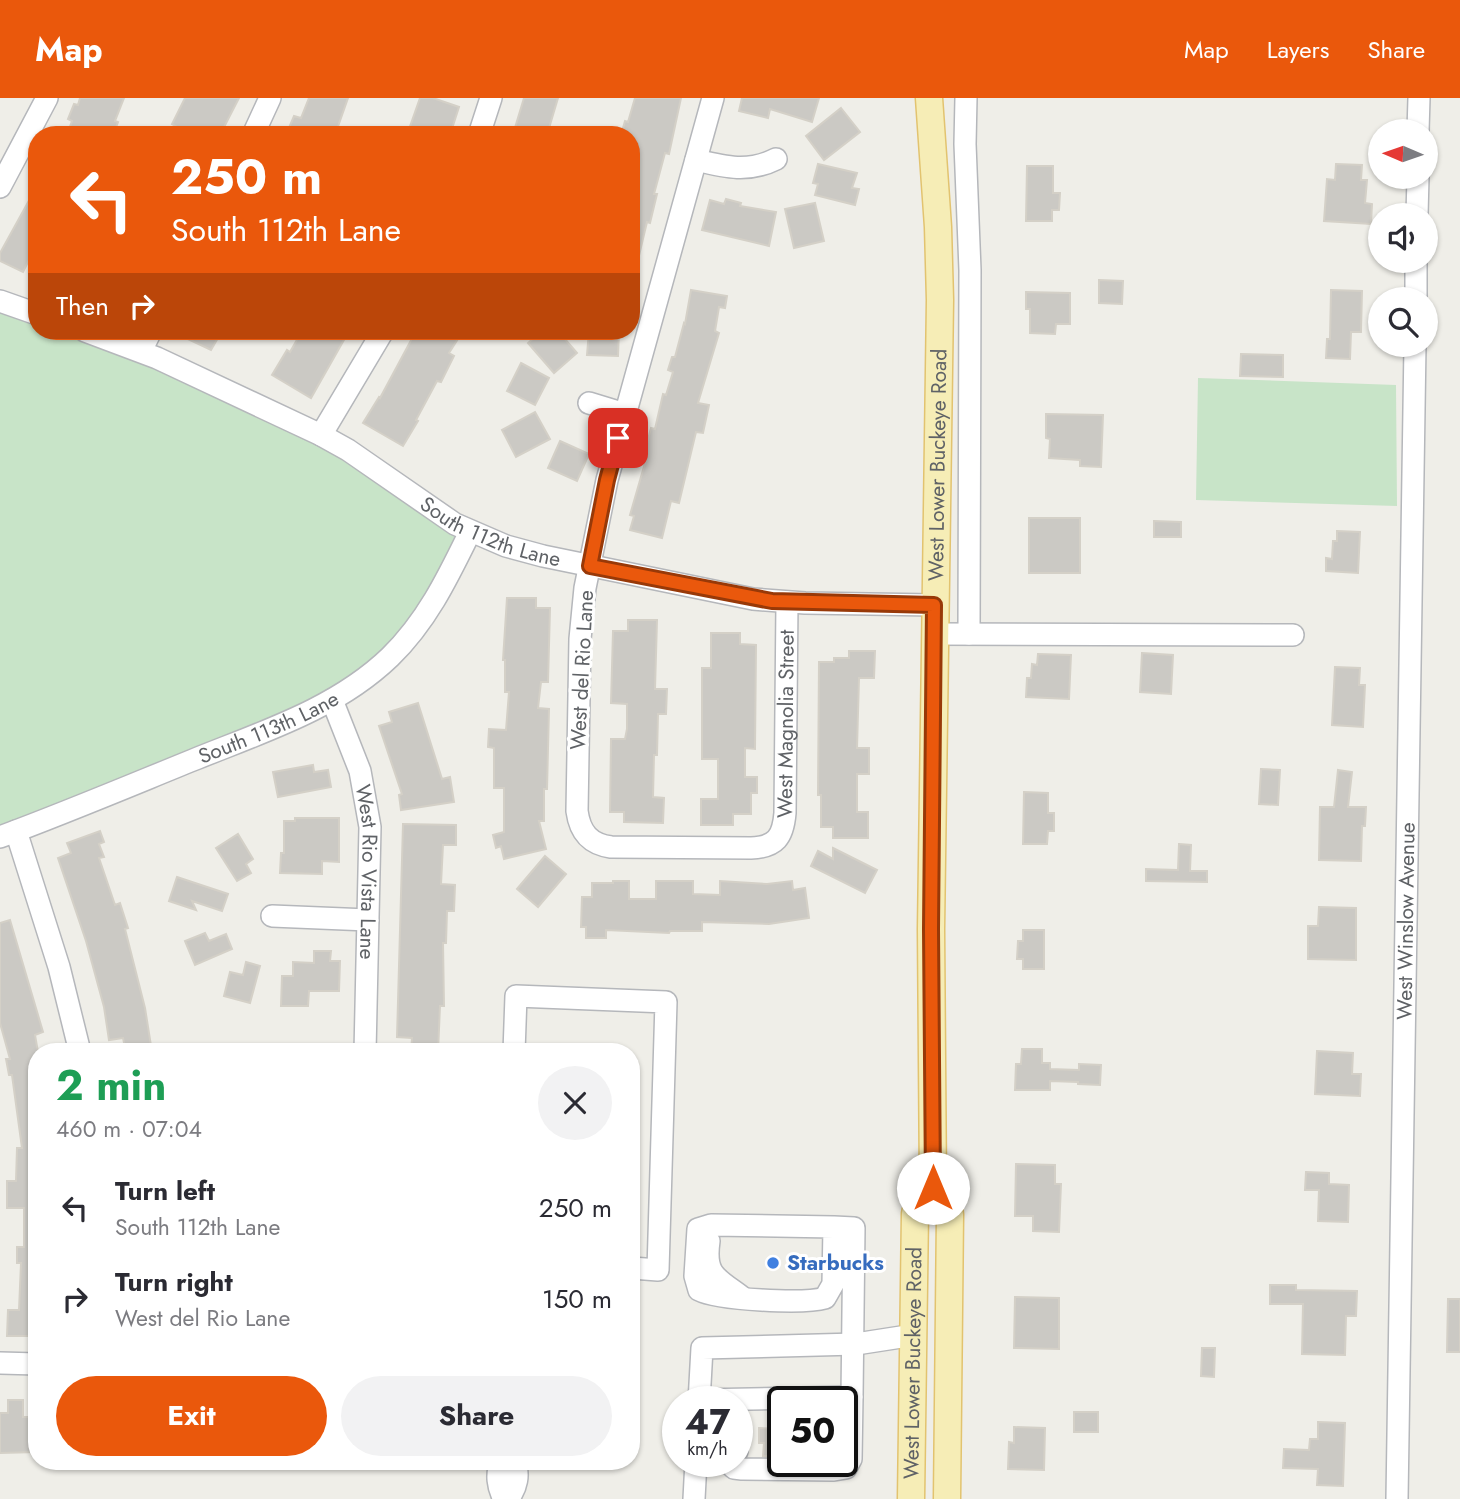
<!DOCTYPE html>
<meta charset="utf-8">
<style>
:root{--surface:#fff;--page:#f2f2f3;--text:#2b2b33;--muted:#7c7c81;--accent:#ea580c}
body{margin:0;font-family:Jost,sans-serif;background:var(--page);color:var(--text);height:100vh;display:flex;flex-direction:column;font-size:26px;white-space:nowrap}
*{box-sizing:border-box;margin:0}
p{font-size:23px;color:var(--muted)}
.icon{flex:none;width:38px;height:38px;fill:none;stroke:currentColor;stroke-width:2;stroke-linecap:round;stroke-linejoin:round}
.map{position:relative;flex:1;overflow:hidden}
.drawer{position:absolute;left:28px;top:945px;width:612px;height:427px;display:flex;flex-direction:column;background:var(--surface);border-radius:28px;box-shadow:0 2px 5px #0004}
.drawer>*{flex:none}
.top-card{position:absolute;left:28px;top:28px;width:612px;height:214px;border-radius:28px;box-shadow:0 2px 5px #0004;background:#ea580c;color:#fff;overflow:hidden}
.needle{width:46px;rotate:272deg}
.tools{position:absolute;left:1368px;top:21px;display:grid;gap:14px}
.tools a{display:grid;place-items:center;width:70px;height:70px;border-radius:50%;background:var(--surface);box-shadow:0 2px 5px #0004;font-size:35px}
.speed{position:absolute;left:662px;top:1288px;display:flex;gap:14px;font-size:35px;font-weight:700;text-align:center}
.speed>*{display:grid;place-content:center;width:91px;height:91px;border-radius:50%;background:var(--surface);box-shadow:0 2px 5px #0004;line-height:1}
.speed small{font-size:18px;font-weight:400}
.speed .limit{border:4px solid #111;border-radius:10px;background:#fff;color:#111}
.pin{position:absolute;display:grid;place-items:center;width:60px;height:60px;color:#fff;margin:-30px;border-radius:14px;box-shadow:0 4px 10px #0006}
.me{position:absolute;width:77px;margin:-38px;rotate:0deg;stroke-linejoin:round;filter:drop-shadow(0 0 5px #0008)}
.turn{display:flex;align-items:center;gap:24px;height:147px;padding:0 28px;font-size:32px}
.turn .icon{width:91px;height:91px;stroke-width:2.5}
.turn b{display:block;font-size:49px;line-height:60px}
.then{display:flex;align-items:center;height:66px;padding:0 28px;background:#0003;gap:14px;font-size:26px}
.round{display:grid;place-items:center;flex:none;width:74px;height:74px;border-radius:37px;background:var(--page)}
.headline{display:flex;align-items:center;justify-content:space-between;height:119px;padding:0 28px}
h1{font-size:42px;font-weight:700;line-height:52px;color:#1e9e55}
.cta{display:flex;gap:14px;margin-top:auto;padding:14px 28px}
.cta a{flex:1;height:80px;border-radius:42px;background:var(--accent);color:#fff;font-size:28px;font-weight:700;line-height:80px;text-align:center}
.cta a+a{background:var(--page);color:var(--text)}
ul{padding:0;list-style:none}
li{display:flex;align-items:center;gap:21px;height:91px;padding:0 28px}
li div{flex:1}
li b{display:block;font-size:26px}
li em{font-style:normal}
header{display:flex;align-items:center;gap:42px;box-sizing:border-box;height:98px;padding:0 35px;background:var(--accent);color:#fff}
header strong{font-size:33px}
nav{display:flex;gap:38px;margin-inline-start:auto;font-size:24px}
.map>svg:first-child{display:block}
.green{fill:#c8e4c8}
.building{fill:#cbc9c4;stroke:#d4d0c7;stroke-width:2}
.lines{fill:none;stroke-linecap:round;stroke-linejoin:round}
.minor-casing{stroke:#b5b7bb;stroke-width:24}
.major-casing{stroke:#e2c36f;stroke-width:29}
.minor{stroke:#fff;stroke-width:21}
.major{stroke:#f6edb6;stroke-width:26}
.route-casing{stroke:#983908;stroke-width:18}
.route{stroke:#ea580c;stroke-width:12}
.shop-dot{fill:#3f7fe0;stroke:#fff;stroke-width:2.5}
.labels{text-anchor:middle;stroke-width:6;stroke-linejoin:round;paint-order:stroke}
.street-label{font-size:21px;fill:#5f6266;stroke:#fff}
.shop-label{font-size:21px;font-weight:bold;fill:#366cbe;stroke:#fff;text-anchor:start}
</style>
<header>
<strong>Map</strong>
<nav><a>Map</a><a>Layers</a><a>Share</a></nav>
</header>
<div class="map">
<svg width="1460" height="1401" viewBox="0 0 1460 1401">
<rect width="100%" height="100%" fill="#efeee8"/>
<path class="green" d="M0,203l37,13v17h48l236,104 149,97 -20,41 -89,109 -361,155z
M1198,280l198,7 1,121 -201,-6z"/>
<path class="building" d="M80,0h44l-9,23 3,1 -5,13h-46l5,-14 -4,-2 6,-15 4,1z
M185,0h54l-19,37h-47l4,-8 -5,-3z
M309,0h39l-13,37h-49l8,-19 7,2z
M420,0h13l26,9 -9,28h-43z
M524,0h34l-11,37h-19l-14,-4z
M635,0h46l-12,56 -4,-1 -11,41h3l-7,29 -3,-1 -10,42h-5v-129h-11l4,-14 3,1z
M742,0h77l-7,24 -42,-13 -2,9 -29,-7z
M841,10l19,24 -36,28 -18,-24z
M818,66l39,9 -5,15 7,1 -4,16 -40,-10 3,-11 -5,-1z
M1336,66l26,1 -1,15h6l-2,23 7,1 -1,20 -47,-3 3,-42 8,1z
M1027,68h26v27h7l-1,17h-7v11h-26z
M37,88v58l-14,28 -23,-11v-8z
M726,101l15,4 -1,3 36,6 -7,34 -67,-16 8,-30 14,4z
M815,105l9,38 -30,7 -9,-39z
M1099,182l24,1 -1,23 -23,-1z
M691,192l36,6 -2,12 -6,-1 -4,24 4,2 -21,70 11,2 -6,28 -7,-1 -17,71 -8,-2 -9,37 -32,-8 4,-14 -4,-1 17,-59 -3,-1 7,-27 4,1 8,-35 3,1 7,-23 -5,-2 4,-13h3l9,-34 1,1z
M1331,192l31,1 -1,41h-10l-1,27 -24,-1 1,-19h3z
M1026,194l44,1v31h-14l-1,10 -25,-1v-24h-4z
M171,233h51l-11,19z
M302,233h47l-38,67 -39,-23 15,-25 3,2z
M416,233h47l-14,22 5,3 -13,26 -4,-1 -21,39 2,1 -15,25 -40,-23 16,-26 1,1z
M542,233h16l19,22 -23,20 -26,-30z
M589,233h30l-1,25 -31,-1z
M1241,256l42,1v22l-43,-1z
M521,265l28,15 -14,27 -28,-14z
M535,314l15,27 -34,18 -14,-27z
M1046,316l57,1 -2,52 -21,-1v-6l-31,-2 1,-19 -4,-1z
M560,343l29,13 -12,27 -29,-13z
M1029,420h51v55h-51z
M1154,423l27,1v15h-27z
M1337,433l23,1 -2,41 -32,-2v-13l6,1 1,-18h4z
M507,500h29v10h14l-2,74h-7l-3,26 11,1 -2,80h-3v32h-5l7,28 -42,10 -3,-13 -5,2 -3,-13 11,-3v-44h-10v-40l-6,-1 1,-18 17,1 3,-38h-4v-32h-2z
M628,522h29l-2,69h12l-1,25h-8l-1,41h-3l-1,42 11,1 -1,25 -39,-1v-10h-14l1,-73h14l2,-10v-25l-16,-1 2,-72h15z
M711,535h29v11l16,1 -1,104 -10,-1v29h12v16h-6v21h-18v11h-32v-26h17v-40h-16v-91h9z
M849,553h26l-1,27h-15l-2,70h12v26h-12v38h11v26h-35v-11h-12v-32h-3l1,-133h15v-4h15z
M1142,555l31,2 -2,39 -31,-2z
M1038,556l33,1 -2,44 -43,-2 1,-19h4l1,-14 5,1z
M1335,569l25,1 -1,17h6l-2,42 -31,-2z
M418,605l24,76 8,-2 4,25 -53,8 -2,-15 3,-1 -23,-68 13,-4 -3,-10z
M313,667l1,7 14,-2 3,17 -53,10 -5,-25z
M1261,671l19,1 -2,35 -19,-1z
M1338,672l14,2 -4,35h18l-1,19h-3l-1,35 -42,-1 1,-53h14z
M1024,694l24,1v20h6v18h-6l-1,13h-24z
M295,720h44v44l-17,-1v13l-42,-1 1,-20h3v-32h11z
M403,726l53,1v20h-13l-2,39 14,1 -1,26h-7l-1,32h-3l1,63h-4l-2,46h-27l1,-14 -15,-1z
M100,733l4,11 -5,2 5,13 -5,1 16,47 5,-2 8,25 -3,1 20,79 7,44h-26l-3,-14 -14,2 -5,-33 -18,-66 -28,-83 13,-5 -4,-10z
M238,736l15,25 -7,5 5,9 -14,8 -21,-33z
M1179,746l12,1 -1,26h17v11l-61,-1v-12l32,1z
M833,750l44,22 -12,23 -54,-27 7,-15 15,8z
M545,758l21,18 -28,33 -21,-18z
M177,779l51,17 -6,17 -30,-10 4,9 -27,-9z
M613,783h16v18h27v-18h37v13l27,1v-14l47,3 25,-3 1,9 12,-2 4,30 -40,6 -67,-2v9h-32l-1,2 -63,-3v8h-20v-11h-5l1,-30h10v-14h21z
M1319,809l37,1v52l-48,-1v-33h10z
M10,822l33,112 -8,3 3,17 -1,284h-30l1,-26h11l2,-47h-4v-16h7v-39h-17v-27h9l1,-33h5l-10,-73h-3l-3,-16h4l-10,-36v-100z
M1023,832h21v39h-21v-10h-6l1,-18h5z
M205,835l4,8 17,-7 6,15 -37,16 -10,-24z
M314,853h17l-1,10h10l-1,30h-30l-1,15h-27l1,-30h11v-14l21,1z
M246,864l14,4 -10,37 -26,-7 6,-24 13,3z
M1022,951h20v14h8v6l29,1v-6l22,1 -1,20 -22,-1v-2l-28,-1v9h-35l1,-26h5z
M1317,953l36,2 -1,21h9l-1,22 -45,-2z
M1016,1066l39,1v19h6l-2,48 -26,-1v-15h-18z
M1306,1074l23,1v11l20,1 -1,37 -30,-1 1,-31h-14z
M1270,1187h26v5l61,1 -1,25h-10l-1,39 -43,-1 1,-50h-33z
M1015,1199l44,1v51l-45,-1z
M1448,1201h12v53h-13z
M1202,1250h13l-1,29 -13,-1z
M8,1302h15v17h14v35l-37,1v-40h8z
M1074,1314h24v20h-24z
M1318,1324l27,1 -2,63 -26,-1 1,-16 -35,-1 1,-19 25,1 1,-11h8z
M1014,1329l31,1 -1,42 -36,-1 1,-27 5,1z
M759,1330l23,1v27h-19l1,-13h-5z"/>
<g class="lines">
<defs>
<g id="minor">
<path id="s1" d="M713,0l-106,382 -22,108 -5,51 -3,172c3,22 13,33 34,36l140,1c25,-1 32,-11 34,-35l2,-211"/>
<path d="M966,0l-1,46 5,126 -1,364"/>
<path d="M1418,33l1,-33"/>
<path d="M253,37l17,-37"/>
<path d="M479,37l12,-37"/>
<path d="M696,62c29,7 52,13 80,-1"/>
<path d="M0,89l47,-89"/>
<path d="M1417,117l1,-38"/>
<path d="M1416,201v-38"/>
<path d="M0,203l37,13"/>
<path id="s2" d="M85,233l72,27 164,77 27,15 107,74 51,22 37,10 210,43 52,4 129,2"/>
<path d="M141,253l10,-20"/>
<path d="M589,305l36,11"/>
<path d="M321,337l62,-104"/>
<path d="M934,536l359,1"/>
<path id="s3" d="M332,602l28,71 10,56 -5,225"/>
<path d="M16,733l43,136 21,85"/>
<path id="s4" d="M0,739c65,-24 129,-51 193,-77 69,-28 143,-51 197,-103 37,-36 58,-80 80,-125"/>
<path d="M272,818l96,4"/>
<path d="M514,954l2,-56 150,6 -8,268 -26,-2"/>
<path d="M709,1143c-5,35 8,37 33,56"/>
<path d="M0,1265l37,1"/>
<path d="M699,1302l153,-3 2,-169 -20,-1 -123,-2 -13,4 -3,47 4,14c19,10 105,14 126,8l8,-14 1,-57"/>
<path d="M699,1304l3,-54 154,-4 58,-9"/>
<path d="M737,1338v15"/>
<path d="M502,1363c-7,12 -4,27 2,38"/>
<path d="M727,1363l7,7 8,1 92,1 12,-2 5,-9 1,-62"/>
<path d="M508,1401c8,-10 13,-26 5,-38"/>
<path d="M694,1401l2,-38"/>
<path id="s5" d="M1397,1401l18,-1154"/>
</g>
<g id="major">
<path d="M933,1090l17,26 -3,285"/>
<path id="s6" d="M911,1401l4,-286 18,-25 -2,-259 9,-629 -2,-73 -9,-129"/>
</g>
</defs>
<use href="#minor" class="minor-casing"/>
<use href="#major" class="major-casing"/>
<use href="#minor" class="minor"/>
<use href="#major" class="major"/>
</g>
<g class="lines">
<defs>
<path id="route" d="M618,340l-11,42 -17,86 182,35 162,4 -3,324 2,259"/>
</defs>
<use href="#route" class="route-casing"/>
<use href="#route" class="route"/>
</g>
<circle class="shop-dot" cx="773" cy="1165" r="7"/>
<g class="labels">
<g class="street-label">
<text dy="7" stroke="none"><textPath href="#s6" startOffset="1040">West Lower Buckeye Road</textPath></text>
<text dy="7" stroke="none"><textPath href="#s2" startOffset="455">South 112th Lane</textPath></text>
<text transform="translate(582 572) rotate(-87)" y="7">West del Rio Lane</text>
<text dy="7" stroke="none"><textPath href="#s1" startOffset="1069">West Magnolia Street</textPath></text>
<text dy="7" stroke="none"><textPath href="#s4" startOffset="290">South 113th Lane</textPath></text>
<text dy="7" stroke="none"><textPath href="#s3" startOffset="178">West Rio Vista Lane</textPath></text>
<text dy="7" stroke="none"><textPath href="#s5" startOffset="578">West Winslow Avenue</textPath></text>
<text dy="7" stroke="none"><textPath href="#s6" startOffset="136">West Lower Buckeye Road</textPath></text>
</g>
<g class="shop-label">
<text x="787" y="1172">Starbucks</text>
</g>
</g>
</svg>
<div class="tools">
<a><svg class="needle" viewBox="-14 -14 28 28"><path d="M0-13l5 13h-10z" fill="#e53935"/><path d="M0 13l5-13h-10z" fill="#7c7c81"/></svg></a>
<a><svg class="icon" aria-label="sound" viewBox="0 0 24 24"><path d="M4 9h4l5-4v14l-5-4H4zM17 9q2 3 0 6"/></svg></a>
<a><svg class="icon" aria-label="search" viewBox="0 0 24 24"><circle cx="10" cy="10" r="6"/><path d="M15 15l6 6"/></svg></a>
</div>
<div class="speed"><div>47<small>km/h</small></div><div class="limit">50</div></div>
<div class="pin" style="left:618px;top:340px;background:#d93025"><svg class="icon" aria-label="arrive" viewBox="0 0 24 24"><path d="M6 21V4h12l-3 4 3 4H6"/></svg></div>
<svg class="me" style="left:933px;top:1090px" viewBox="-20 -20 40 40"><circle r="19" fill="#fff"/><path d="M0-13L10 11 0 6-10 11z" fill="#ea580c"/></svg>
<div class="top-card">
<div class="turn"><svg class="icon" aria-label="left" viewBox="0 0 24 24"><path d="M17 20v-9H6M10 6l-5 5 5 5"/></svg><div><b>250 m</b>South 112th Lane</div></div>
<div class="then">Then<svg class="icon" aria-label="right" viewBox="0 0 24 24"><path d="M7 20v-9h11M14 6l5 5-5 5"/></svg></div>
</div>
<section class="drawer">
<div class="headline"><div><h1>2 min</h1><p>460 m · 07:04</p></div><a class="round"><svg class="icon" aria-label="close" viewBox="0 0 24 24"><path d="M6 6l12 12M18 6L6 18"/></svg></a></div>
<ul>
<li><svg class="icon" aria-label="left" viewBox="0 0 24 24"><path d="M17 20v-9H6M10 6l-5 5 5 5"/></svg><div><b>Turn left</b><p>South 112th Lane</p></div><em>250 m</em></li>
<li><svg class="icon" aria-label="right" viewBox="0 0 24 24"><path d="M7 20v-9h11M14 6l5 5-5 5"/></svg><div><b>Turn right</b><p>West del Rio Lane</p></div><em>150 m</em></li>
</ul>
<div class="cta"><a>Exit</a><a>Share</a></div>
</section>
</div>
